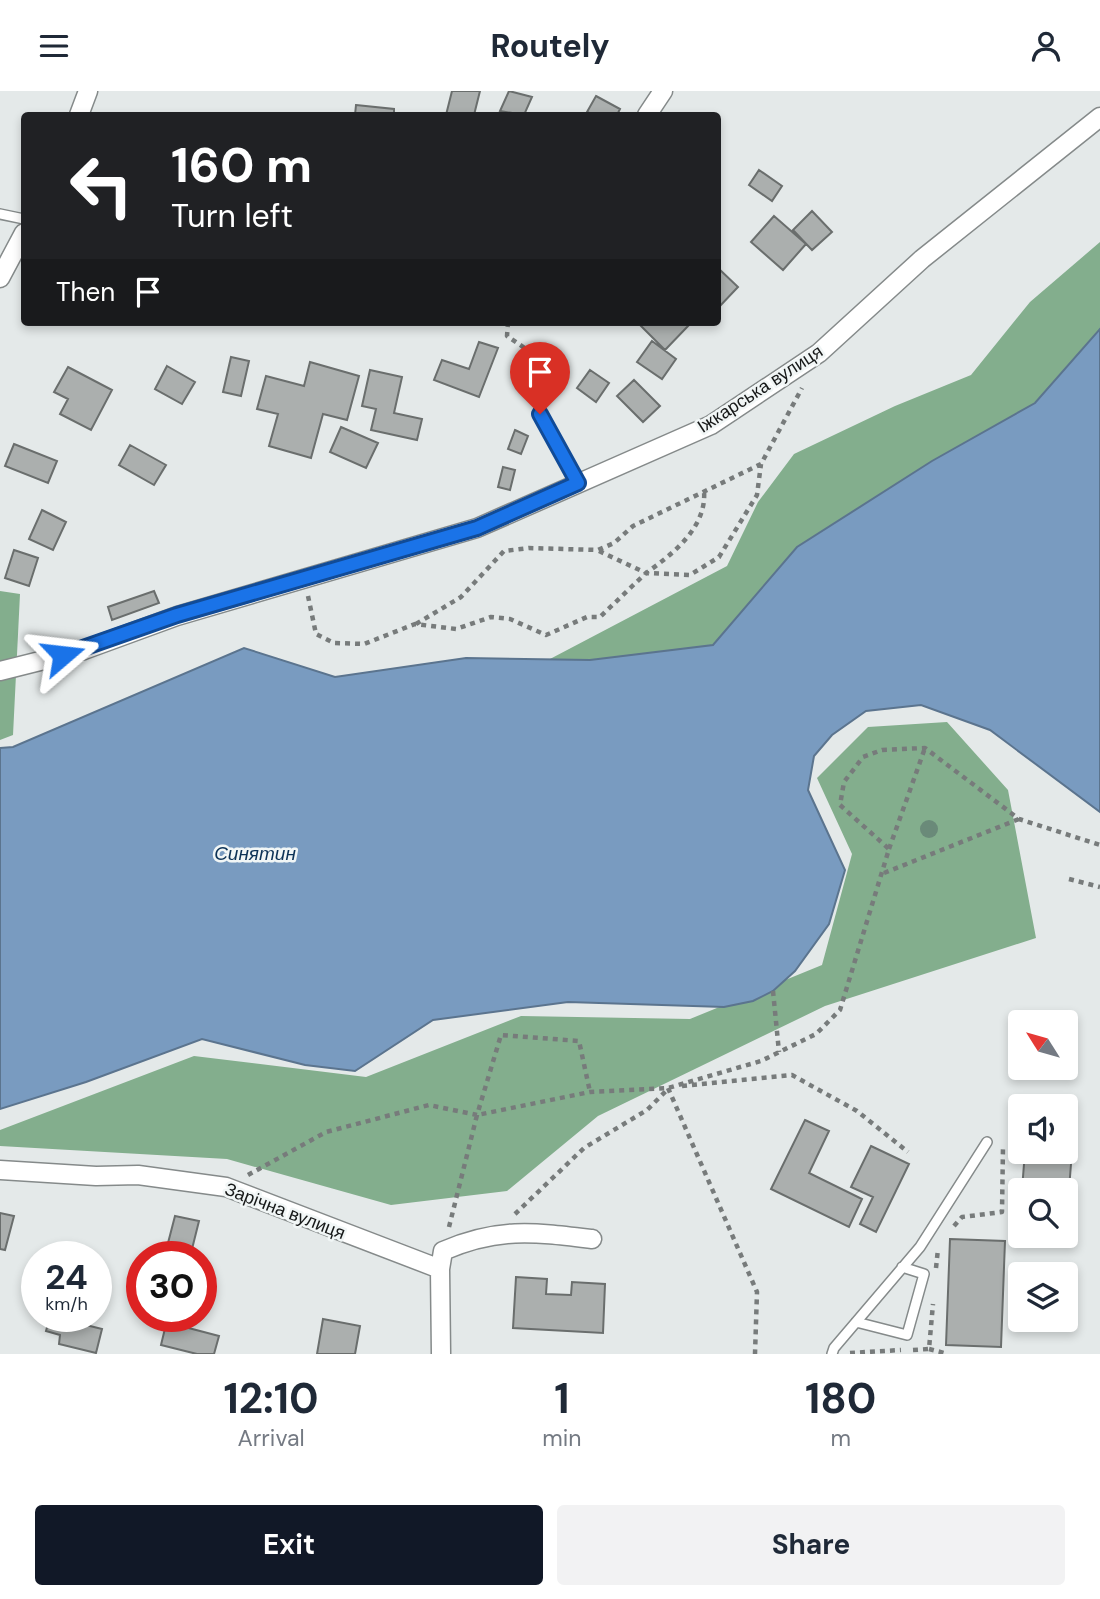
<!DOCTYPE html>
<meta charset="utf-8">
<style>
:root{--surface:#fff;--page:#f2f2f3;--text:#1f2937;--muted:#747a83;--accent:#111827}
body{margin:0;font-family:"DM Sans",sans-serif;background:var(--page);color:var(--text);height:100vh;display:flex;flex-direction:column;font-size:26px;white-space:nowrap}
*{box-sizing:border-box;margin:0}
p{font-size:23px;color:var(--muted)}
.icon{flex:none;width:38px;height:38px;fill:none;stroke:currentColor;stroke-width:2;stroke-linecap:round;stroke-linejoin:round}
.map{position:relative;height:1263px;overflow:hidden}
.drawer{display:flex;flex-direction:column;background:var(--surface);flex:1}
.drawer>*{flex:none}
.top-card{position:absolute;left:21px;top:21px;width:700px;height:214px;border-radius:7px;box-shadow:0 4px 10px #0003;background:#202124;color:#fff;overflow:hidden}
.needle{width:46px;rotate:307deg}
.controls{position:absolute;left:1008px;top:919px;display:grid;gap:14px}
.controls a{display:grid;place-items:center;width:70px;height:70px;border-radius:7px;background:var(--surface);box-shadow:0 4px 10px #0003;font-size:35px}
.speed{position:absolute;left:21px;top:1150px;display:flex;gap:14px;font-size:35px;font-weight:700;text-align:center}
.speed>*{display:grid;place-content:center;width:91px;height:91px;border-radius:50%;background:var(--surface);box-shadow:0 4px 10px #0003;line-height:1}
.speed small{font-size:18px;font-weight:400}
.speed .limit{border:10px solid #d22;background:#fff;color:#111}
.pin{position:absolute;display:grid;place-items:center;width:60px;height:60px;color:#fff;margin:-72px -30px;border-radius:50% 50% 50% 0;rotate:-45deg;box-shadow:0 0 7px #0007}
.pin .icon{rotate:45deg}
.me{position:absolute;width:77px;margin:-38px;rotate:73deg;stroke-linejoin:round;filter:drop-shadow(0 0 5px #0008)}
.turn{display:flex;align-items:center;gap:24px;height:147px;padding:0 35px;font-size:32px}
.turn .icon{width:91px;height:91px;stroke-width:2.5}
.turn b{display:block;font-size:49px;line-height:60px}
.then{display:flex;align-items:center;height:66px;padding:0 35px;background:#0003;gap:14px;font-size:26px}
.eta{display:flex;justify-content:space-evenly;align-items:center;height:119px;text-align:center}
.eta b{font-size:42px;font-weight:700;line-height:49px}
.action{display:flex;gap:14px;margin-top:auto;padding:14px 35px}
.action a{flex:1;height:80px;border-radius:7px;background:var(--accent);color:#fff;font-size:28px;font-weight:700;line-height:80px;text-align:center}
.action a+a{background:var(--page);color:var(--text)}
header{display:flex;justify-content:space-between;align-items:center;height:91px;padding:0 35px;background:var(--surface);font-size:32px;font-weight:700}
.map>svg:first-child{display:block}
.forest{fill:#83ae8d}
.water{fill:#799bc0;stroke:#5b748e;stroke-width:2}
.building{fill:#abafae;stroke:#6a6e6d;stroke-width:2}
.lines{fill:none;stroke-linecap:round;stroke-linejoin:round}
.service-casing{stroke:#858a8a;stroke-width:12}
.minor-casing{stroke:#858a8a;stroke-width:21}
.path{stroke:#777b7b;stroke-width:4.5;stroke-dasharray:5 5;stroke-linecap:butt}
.service{stroke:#fff;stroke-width:9}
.minor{stroke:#fff;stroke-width:18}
.tree{fill:#6a8a79}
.route-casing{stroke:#114b97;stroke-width:18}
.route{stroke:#1a73e8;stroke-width:12}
.labels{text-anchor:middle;stroke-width:5;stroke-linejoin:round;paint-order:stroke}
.street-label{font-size:18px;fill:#161818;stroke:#f1f6f6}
.water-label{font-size:19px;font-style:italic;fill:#0c3256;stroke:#f1f6f6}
</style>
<header><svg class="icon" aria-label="menu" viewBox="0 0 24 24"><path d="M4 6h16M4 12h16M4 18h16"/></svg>Routely<svg class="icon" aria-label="person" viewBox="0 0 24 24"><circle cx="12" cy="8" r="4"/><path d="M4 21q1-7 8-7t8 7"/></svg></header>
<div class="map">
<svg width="1100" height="1263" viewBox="0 0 1100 1263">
<rect width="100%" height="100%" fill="#e4e9e9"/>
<path class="forest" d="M1100,151v87l-65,74 -103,58 -135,86 -84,98 -123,15 -40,-1 177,-93 31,-64 36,-48 101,-48 76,-31 59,-73z
M0,500l20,3 -7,141 -13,5z
M947,631l61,68 28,148 -211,68 -227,110 -91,75 -116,14 -164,-46 -227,-13v-16l194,-74 172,21 155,-61 169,3 132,-54 30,-111 -35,-76 51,-51z"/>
<path class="water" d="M1100,238v483l-110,-82 -69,-25 -55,6 -34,24 -18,21 -6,34 37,80 -16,54 -34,47 -22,20 -20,10 -29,6 -156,-5 -135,18 -78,51 -50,-6 -103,-26 -116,43 -86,27v-361l13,-1 231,-99 91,29 131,-19 124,2 123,-15 84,-98 135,-86 103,-58z"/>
<path class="building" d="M452,0h28l-6,24h-28z
M509,0l23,6 -8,18 -24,-4z
M596,5l24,13 -3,6h-23l-7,-3z
M356,14l38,4v6h-39z
M759,79l23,16 -10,15 -23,-16z
M812,120l20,21 -20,18 -19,-20z
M774,125l32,28 -23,26 -32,-28z
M718,177l20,19 -19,20 -1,-2z
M637,231h51l2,2 -25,26z
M652,250l24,18 -14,20 -25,-17z
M479,251l19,6 -19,49 -45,-17 8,-20 27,9z
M231,266l18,4 -8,35 -18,-4z
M310,271l49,14 -12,44 -24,-6 -12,44 -42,-12 9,-32 -21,-5 9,-33 38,10z
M167,275l28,16 -13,22 -27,-15z
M68,276l44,23 -21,40 -31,-16 8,-15 -14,-7z
M370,279l32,7 -8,36 28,6 -5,21 -46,-10 5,-21 -14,-3z
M590,279l19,13 -13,19 -19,-14z
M634,289l26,26 -17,16 -26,-26z
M341,336l37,16 -12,25 -36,-16z
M515,339l13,6 -7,18 -13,-5z
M14,353l43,17 -9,22 -43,-17z
M130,354l36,20 -12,20 -35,-20z
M503,376l12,3 -5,20 -12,-3z
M42,419l24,12 -13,28 -24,-11z
M14,459l24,8 -9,28 -24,-8z
M154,500l5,12 -47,17 -4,-13z
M1075,1022l-8,102h-1v-25h-44l3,-39h41v-35z
M805,1029l24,11 -20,42 53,26 -13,28 -78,-38z
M871,1055l38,18 -33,68 -16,-8 13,-27 -22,-10z
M0,1122l14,3 -9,34 -5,-1z
M175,1125l24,5 -7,28 -24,-6z
M950,1148l55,2 -4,106 -55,-2z
M516,1186l31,2 -1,15 25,1 1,-13 33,2 -2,49 -90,-5z
M50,1225h30l-2,7 24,6 -6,24 -37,-9 1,-9 -14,-4z
M168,1225l15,4 -2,6 38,10 -5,18h-17l-36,-9z
M323,1228l37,7 -5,28h-38z"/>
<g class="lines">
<defs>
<path id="service" d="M0,123l24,5
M540,323l38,69
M856,1231l51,13 17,-61 -22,-7
M832,1263l2,-6 86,-101 67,-105"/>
<path id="minor" d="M79,24l9,-24
M647,24l16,-24
M0,187l24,-45
M0,580l84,-21 93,-34 300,-88 234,-103 108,-72 103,-94 178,-142
M0,1079l96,6 42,-1 88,12 214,82 1,85
M440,1178l3,-18c55,-24 91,-19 149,-12"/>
</defs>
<use href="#service" class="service-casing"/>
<use href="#minor" class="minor-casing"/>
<path class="path" d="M508,231l-1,14 25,17 6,46
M599,460l47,22c27,-19 61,-46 58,-82
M308,505l8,38 18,9 30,1 51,-20 41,5 35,-12 19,2 36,16 41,-18h13l46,-44 44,2 29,-18 38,-62 4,-31
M416,533l45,-27 43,-46 25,-3 69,2 16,-7 19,-17 128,-62 41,-76
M889,758l36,-101
M884,782l135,-54
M1069,788l31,8
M773,900l6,61
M682,995l110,-11 65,36 51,41
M668,997l89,204 -2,62
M248,1084l78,-43 103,-27 48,10 24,-80 78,6 11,51
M515,1123l69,-66 63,-38 22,-22
M954,1135l8,-9 40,-5 1,-66
M449,1136l28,-112 113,-23 78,-4 93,-27 55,-27 24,-24 49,-161 -49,-44 4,-23 19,-25 19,-7 43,-2 94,71 81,26
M936,1177l2,-19
M929,1258l19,5
M913,1259l16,-1 4,-45
M850,1262l51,-3"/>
<use href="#service" class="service"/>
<use href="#minor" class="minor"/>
</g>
<circle class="tree" cx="929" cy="738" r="9"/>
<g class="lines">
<defs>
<path id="route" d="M63,564l114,-40 300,-87 101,-45 -38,-69"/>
</defs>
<use href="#route" class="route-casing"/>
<use href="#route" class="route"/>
</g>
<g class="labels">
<g class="street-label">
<text transform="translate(760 298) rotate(-33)" y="6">Іжкарська вулиця</text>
<text transform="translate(285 1120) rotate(21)" y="6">Зарічна вулиця</text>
</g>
<g class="water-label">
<text x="255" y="769">Синятин</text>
</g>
</g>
</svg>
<div class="controls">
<a><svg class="needle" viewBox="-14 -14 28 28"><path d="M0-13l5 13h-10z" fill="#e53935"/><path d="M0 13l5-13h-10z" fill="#747a83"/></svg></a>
<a><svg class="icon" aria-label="sound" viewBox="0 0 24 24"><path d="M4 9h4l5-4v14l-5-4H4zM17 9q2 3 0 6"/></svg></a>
<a><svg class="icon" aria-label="search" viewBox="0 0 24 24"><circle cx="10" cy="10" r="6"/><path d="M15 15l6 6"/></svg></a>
<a><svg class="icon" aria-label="layers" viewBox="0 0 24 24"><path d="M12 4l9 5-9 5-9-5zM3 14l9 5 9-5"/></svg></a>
</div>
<div class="speed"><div>24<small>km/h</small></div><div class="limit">30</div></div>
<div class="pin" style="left:540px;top:323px;background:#d93025"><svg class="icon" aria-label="arrive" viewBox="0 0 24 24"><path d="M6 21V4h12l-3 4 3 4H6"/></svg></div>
<svg class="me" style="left:63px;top:564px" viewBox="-20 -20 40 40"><path d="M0-17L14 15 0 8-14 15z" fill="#1a73e8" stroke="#fff" stroke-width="4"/></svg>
<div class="top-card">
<div class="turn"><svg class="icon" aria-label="left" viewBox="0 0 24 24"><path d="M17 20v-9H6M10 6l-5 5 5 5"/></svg><div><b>160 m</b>Turn left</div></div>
<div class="then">Then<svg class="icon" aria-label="arrive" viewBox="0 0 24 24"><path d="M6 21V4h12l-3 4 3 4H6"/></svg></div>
</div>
</div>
<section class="drawer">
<div class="eta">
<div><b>12:10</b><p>Arrival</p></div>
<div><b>1</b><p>min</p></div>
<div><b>180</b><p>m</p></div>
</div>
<div class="action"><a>Exit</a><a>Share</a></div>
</section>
